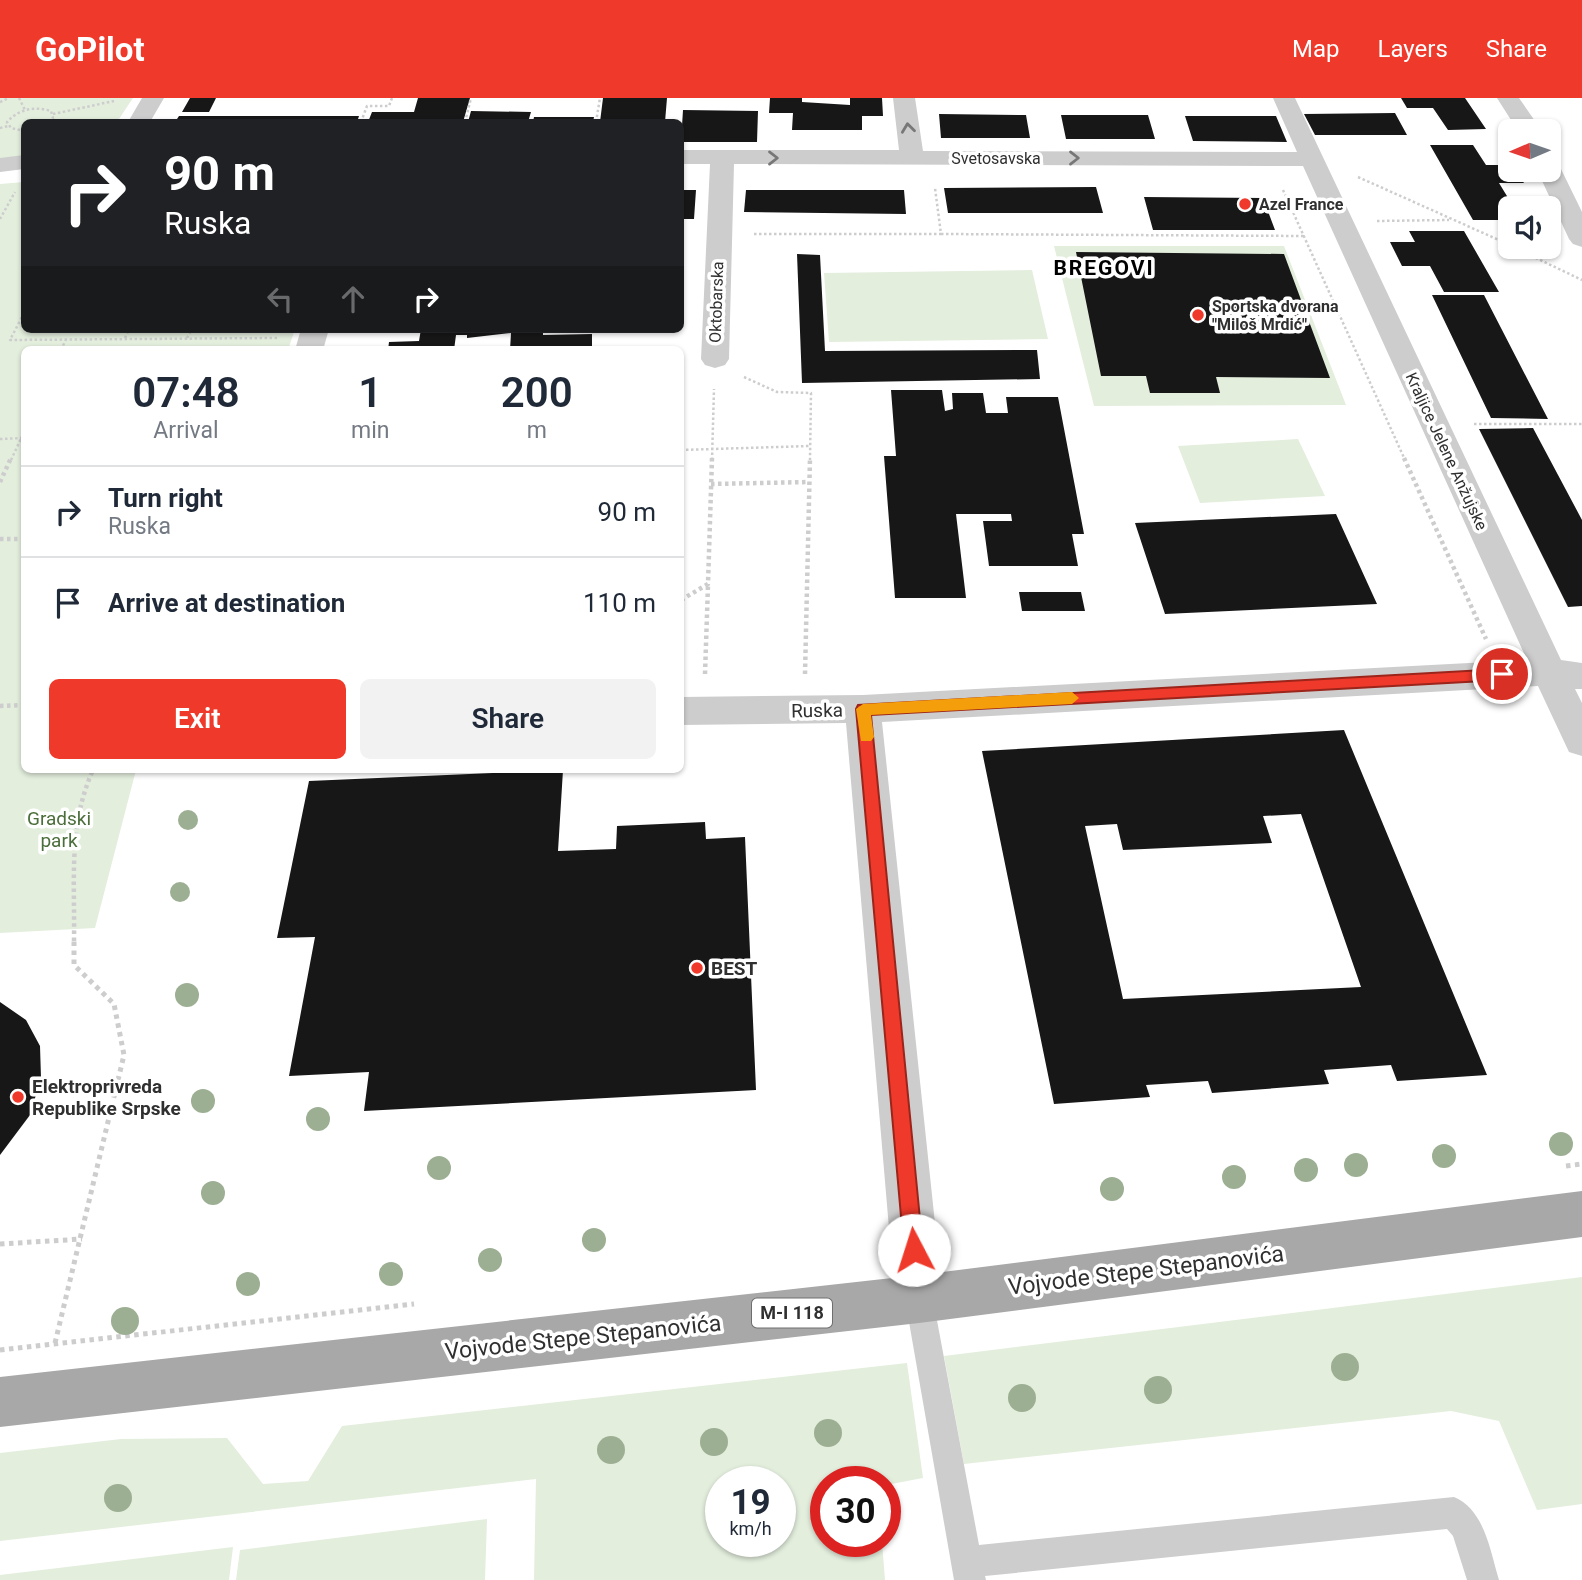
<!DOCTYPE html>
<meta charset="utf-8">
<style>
:root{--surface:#fff;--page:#f2f2f3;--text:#1f2937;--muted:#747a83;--line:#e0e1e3;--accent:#ef392a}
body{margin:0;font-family:Roboto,sans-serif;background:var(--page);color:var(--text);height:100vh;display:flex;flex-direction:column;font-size:26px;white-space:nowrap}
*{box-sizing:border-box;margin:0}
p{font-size:23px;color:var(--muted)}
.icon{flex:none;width:38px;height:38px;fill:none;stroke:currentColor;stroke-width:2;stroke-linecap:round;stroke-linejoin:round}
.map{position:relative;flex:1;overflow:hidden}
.drawer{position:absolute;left:21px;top:248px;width:663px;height:427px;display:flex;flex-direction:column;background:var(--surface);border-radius:10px;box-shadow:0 2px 5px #0004}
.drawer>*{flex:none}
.guide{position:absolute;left:21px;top:21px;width:663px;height:214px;border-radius:10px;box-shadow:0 2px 5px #0004;background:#202124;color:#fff;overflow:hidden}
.needle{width:46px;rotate:268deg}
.fabs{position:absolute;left:1498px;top:21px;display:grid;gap:14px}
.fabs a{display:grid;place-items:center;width:63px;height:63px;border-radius:10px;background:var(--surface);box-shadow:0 2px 5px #0004;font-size:35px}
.speed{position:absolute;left:705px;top:1368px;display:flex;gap:14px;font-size:35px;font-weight:700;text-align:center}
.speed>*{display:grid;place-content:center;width:91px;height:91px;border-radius:50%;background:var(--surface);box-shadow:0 2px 5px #0004;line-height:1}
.speed small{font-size:18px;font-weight:400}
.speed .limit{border:10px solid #d22;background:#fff;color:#111}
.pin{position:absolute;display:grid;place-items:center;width:60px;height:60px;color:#fff;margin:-30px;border:4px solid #fff;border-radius:50%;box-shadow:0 2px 7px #0007}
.me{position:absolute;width:77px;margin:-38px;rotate:355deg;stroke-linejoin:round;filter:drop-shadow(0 0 5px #0008)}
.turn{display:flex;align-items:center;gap:24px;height:147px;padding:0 28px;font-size:32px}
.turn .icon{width:91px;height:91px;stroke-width:2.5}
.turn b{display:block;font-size:49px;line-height:60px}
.lanes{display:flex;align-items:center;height:66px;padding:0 28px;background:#0003;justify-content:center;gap:35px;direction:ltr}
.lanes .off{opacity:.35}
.eta{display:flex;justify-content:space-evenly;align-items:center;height:119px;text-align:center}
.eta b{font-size:42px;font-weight:600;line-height:49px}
.cta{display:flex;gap:14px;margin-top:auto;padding:14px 28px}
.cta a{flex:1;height:80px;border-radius:10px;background:var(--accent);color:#fff;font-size:28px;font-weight:600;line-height:80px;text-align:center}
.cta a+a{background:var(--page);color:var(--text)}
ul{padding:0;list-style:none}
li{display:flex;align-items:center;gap:21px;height:91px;padding:0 28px;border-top:2px solid var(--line)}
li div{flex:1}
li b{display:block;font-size:26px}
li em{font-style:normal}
header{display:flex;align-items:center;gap:42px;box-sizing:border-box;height:98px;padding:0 35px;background:var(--accent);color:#fff}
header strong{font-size:33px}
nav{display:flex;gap:38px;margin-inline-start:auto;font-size:24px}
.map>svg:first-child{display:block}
.green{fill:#e3eedd;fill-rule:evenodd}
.building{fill:#171717;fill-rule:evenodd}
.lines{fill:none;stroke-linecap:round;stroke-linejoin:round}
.path-far2{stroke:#cdcdcd;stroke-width:2.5;stroke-dasharray:2.5 2.5;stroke-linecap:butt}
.path-far1{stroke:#cdcdcd;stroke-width:4.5;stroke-dasharray:3.5 3.5;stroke-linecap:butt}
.path{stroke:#cdcdcd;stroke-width:5;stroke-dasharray:4.5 4.5;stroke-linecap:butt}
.service{fill:#cdcdcd;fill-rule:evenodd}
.minor{fill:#cdcdcd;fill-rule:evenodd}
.primary{fill:#a8a8a8;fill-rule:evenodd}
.tree{fill:#9caf93}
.oneway{stroke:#777}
.route{fill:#ef392a;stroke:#9b251b;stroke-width:2}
.slow{fill:#f59e0b}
.poi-dot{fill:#ef392a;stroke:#fff;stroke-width:2.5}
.labels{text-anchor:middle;stroke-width:7;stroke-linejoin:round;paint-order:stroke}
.far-street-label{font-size:16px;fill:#303030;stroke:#fff}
.far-poi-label{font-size:16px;font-weight:bold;fill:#303030;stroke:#fff;text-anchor:start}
.shield{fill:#fff;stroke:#6e6e6e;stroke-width:2}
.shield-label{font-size:18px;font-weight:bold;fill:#303030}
.street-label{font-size:19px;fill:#303030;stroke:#fff}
.park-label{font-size:19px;fill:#4b6e3a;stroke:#fff}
.poi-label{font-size:19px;font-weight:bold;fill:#303030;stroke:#fff;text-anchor:start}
.far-district-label{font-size:21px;font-weight:bold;letter-spacing:2px;fill:#000;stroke:#fff}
.near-street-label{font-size:23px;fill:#303030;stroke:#fff}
</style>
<header>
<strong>GoPilot</strong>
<nav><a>Map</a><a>Layers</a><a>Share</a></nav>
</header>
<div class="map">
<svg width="1582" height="1482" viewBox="0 0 1582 1482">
<rect width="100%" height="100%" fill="#fff"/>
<path class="green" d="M0,0h133l-16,24h-93v34l-24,3z
M24,84v147h271l-7,21h-264v420h112l-41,158 -95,5v-749z
M1054,148h230l62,159 -252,1z
M1032,172l16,69 -219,3 -5,-69z
M1298,341l27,57 -125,7 -22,-57z
M1582,1179v227l-45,6 -38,-89 -48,-10 -487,53 -20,-108z
M907,1265l16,115 -37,7v-3h-60v60h56l3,38h-351l2,-101 -536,62v-88l121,-14 106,-1 36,46 45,-3 34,-55zM721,1384h59v60h-59z
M487,1421l-2,61h-249l4,-30z
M233,1449l-4,33h-229v-5z"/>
<path class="building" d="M190,0h26l-7,14h-27z
M418,0h52l-7,24h-95l4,-10h42z
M603,0h64l-2,24h-65z
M770,0h32v4l48,3v-7h32l1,18h-21v14h-70l1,-17h-24z
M1401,0h64l21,31 -38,1 -15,-22h-26z
M683,12l75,1 -1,31h-76z
M471,13l60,1 -3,10h-60z
M1395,15l12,22h-92l-11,-21z
M939,16l87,1 4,23h-89z
M1061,17h87l7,24h-89z
M179,18h180l-2,6h-182z
M1185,18h91l11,26 -94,-1z
M534,19h60l-1,5h-60z
M1430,47h43l13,20h24v5h5l9,13h-25l11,18h19l5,7h-24v20h-6l-5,-8h-26z
M1096,89l7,26h-155l-4,-25z
M681,92h15l-2,29h-13z
M746,92h158l2,24 -162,-2z
M1144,99l119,1 12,32h-122z
M1409,133h55l35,61h-55l-14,-26h-28l-12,-24h25z
M1076,154l208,2 46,124 -114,-1 4,16h-70l-4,-17h-45z
M797,156l23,1 5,96 212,-1 3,29 -238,4z
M1432,197h52l64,124 -57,-1z
M421,231h122v6l49,-1v15l-82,1 1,-17 -44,5v-3h-11l-2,15h-66l1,-8 30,-1z
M891,292h51l3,21 8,-2 -1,-16h31l3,20h22l-2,-16h52l26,137h-12l6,32h-89l-6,-45h29l-1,-7h-55l10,84h-71l-11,-142h12z
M1533,330l49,92v86l-14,1 -89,-178z
M1336,416l41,90 -212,10 -30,-91z
M1019,494h62l4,19h-63z
M1344,632l143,345 -90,6 -6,-16 -67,5 5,14 -117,9 -4,-12 -62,4 4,12 -96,7 -72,-353zM1301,716l60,173 -238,12 -38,-173 32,-2 6,26 149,-7 -9,-27z
M563,672l-5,81 58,-2 1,-23 88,-4 1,17 39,-2 11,253 -392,21 5,-39 -80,4 26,-139 -38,1 32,-157z
M0,904l26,18 14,26 1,32 -11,37 -30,40z"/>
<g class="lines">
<path class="path-far2" d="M19,0l6,12
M0,4l9,-4
M53,16l61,-13
M361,24l6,-16h22l3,-8
M465,24l6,-24
M596,24l4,-24
M0,30l8,-2
M20,32l-9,-2 -4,-6c12,-13 27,-16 44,-11l2,7 -4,4
M1358,79l152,68
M1283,92l122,270
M0,121l15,-27
M1377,123l72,-1
M754,136h187l-6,-46
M941,136l363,2
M1513,149l69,33
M24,215l-14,27 267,-2
M125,240l4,-9
M187,240l5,-9
M61,252l5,-11
M744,279l33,15 34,1 -1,67
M1474,326h108
M0,341l24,-1
M681,352l128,-4
M11,362l13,-28
M712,362l2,-71"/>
<path class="path-far1" d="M1404,360l82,181
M0,384l11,-24
M711,386l98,-2
M0,441h24
M681,502l27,-16 4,-126
M705,576l3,-89
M805,576l5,-216
M0,608l24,-1
M74,843c1,-60 -6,-116 19,-171"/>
<path class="path" d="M1566,1068l16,-2
M0,1146l82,-5
M55,1245l69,-288 -10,-51 -40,-39v-26
M0,1252l414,-46"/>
<path class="service" d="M919,1187l10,4 4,10 46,246 475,-48c31,13 36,54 45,83h-32l-14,-44 -6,-7 -462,47 1,4h-32l-49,-281 4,-10z"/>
<path class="minor" d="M142,0h22l-14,24h-22z
M893,0h22l8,53 374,1 -24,-54h22l266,562 21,3v26h-7l7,14v53l-13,-4 -31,-66 -656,36 61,577 -7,17 -17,7 -17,-7 -7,-17 -49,-576 -165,2v-28l182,-2 664,-35 -224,-494 -569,-2 -5,195 -4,6 -10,3 -10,-3 -4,-6 9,-195h-29v-14h218z
M1497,0h22l23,33h-24z
M24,57v14l-24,3v-14z
M1549,64l9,2 3,5 21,43v35l-9,-3 -4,-5 -32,-69h12z
M301,231h28l-6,21h-28z"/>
<path class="primary" d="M1582,1093v46l-663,86 -919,104v-50l919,-102z"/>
</g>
<g class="tree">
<circle cx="188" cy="722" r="10"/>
<circle cx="180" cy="794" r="10"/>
<circle cx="187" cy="897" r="12"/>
<circle cx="203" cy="1003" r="12"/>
<circle cx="318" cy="1021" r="12"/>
<circle cx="1561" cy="1046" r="12"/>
<circle cx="1444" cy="1058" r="12"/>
<circle cx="1356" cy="1067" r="12"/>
<circle cx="439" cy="1070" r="12"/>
<circle cx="1306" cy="1072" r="12"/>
<circle cx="1234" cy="1079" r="12"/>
<circle cx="1112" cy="1091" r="12"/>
<circle cx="213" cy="1095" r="12"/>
<circle cx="594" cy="1142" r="12"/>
<circle cx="490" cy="1162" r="12"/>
<circle cx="391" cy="1176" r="12"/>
<circle cx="248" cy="1186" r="12"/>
<circle cx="125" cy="1223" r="14"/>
<circle cx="1345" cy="1269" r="14"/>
<circle cx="1158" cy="1292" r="14"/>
<circle cx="1022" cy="1300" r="14"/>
<circle cx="828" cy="1335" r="14"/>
<circle cx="714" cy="1344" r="14"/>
<circle cx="611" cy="1352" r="14"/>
<circle cx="118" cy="1400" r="14"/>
</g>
<defs><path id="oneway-chevron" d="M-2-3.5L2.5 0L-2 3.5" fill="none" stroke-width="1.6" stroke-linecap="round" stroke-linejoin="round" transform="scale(1.75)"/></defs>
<g class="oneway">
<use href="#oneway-chevron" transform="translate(908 30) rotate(-97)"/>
<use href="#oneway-chevron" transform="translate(773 60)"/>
<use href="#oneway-chevron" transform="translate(1074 60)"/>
</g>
<path class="route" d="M1502,571l7,5 -7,6 -631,35 52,535 -3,7 -6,3 -7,-3 -3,-7 -48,-541 2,-4z"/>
<path class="slow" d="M1072,594l7,6 -7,6 -201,11 3,22 -3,4h-10l-5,-32 7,-5z"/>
<g class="poi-dot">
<circle cx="1245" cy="106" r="7"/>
<circle cx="1198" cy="217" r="7"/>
<circle cx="697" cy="870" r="7"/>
<circle cx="18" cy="999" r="7"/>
</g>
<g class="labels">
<g class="far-street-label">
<text x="996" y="66">Svetosavska</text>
<text transform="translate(716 204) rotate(-88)" y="6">Oktobarska</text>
<text transform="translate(1447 353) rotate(65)" y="6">Kraljice Jelene Anžujske</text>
</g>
<g class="far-poi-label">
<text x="1259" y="112">Azel France</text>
<text x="1212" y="214">Sportska dvorana<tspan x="1212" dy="18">"Miloš Mrdić"</tspan></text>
</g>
<rect class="shield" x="752" y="1200.5" width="80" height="29" rx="5"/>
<g class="shield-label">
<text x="792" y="1221">M-I 118</text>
</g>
<g class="street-label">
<text transform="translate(817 612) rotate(-1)" y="7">Ruska</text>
</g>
<g class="park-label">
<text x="59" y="727">Gradski<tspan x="59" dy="22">park</tspan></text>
</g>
<g class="poi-label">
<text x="711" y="877">BEST</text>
<text x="32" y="995">Elektroprivreda<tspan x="32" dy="22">Republike Srpske</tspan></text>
</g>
<g class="far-district-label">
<text x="1104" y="177">BREGOVI</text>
</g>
<g class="near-street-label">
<text transform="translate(1146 1172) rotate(-7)" y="8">Vojvode Stepe Stepanovića</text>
<text transform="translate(583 1239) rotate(-6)" y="8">Vojvode Stepe Stepanovića</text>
</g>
</g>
</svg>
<div class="fabs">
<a><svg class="needle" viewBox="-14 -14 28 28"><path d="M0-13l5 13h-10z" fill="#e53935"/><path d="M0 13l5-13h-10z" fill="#747a83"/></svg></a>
<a><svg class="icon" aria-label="sound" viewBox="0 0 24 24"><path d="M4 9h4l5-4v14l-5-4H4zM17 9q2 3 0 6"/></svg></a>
</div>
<div class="speed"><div>19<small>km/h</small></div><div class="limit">30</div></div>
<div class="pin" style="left:1502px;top:576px;background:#d93025"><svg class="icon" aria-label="arrive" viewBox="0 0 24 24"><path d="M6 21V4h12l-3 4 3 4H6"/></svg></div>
<svg class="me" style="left:914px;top:1152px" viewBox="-20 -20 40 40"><circle r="19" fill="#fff"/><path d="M0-13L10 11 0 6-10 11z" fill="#ef392a"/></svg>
<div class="guide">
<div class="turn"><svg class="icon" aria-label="right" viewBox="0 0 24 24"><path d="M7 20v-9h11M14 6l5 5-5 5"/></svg><div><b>90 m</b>Ruska</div></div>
<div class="lanes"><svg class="icon off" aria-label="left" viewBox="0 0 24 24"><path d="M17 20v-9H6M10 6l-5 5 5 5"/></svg><svg class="icon off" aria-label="ahead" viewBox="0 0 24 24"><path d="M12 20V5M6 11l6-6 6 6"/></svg><svg class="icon" aria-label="right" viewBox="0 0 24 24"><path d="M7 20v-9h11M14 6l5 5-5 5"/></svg></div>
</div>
<section class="drawer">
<div class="eta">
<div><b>07:48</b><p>Arrival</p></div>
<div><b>1</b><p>min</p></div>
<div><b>200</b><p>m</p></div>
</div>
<ul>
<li><svg class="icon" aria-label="right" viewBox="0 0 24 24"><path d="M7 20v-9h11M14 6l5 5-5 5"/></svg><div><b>Turn right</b><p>Ruska</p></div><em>90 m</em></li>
<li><svg class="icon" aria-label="arrive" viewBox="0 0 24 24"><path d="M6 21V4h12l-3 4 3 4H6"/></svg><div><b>Arrive at destination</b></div><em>110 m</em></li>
</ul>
<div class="cta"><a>Exit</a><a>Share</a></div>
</section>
</div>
